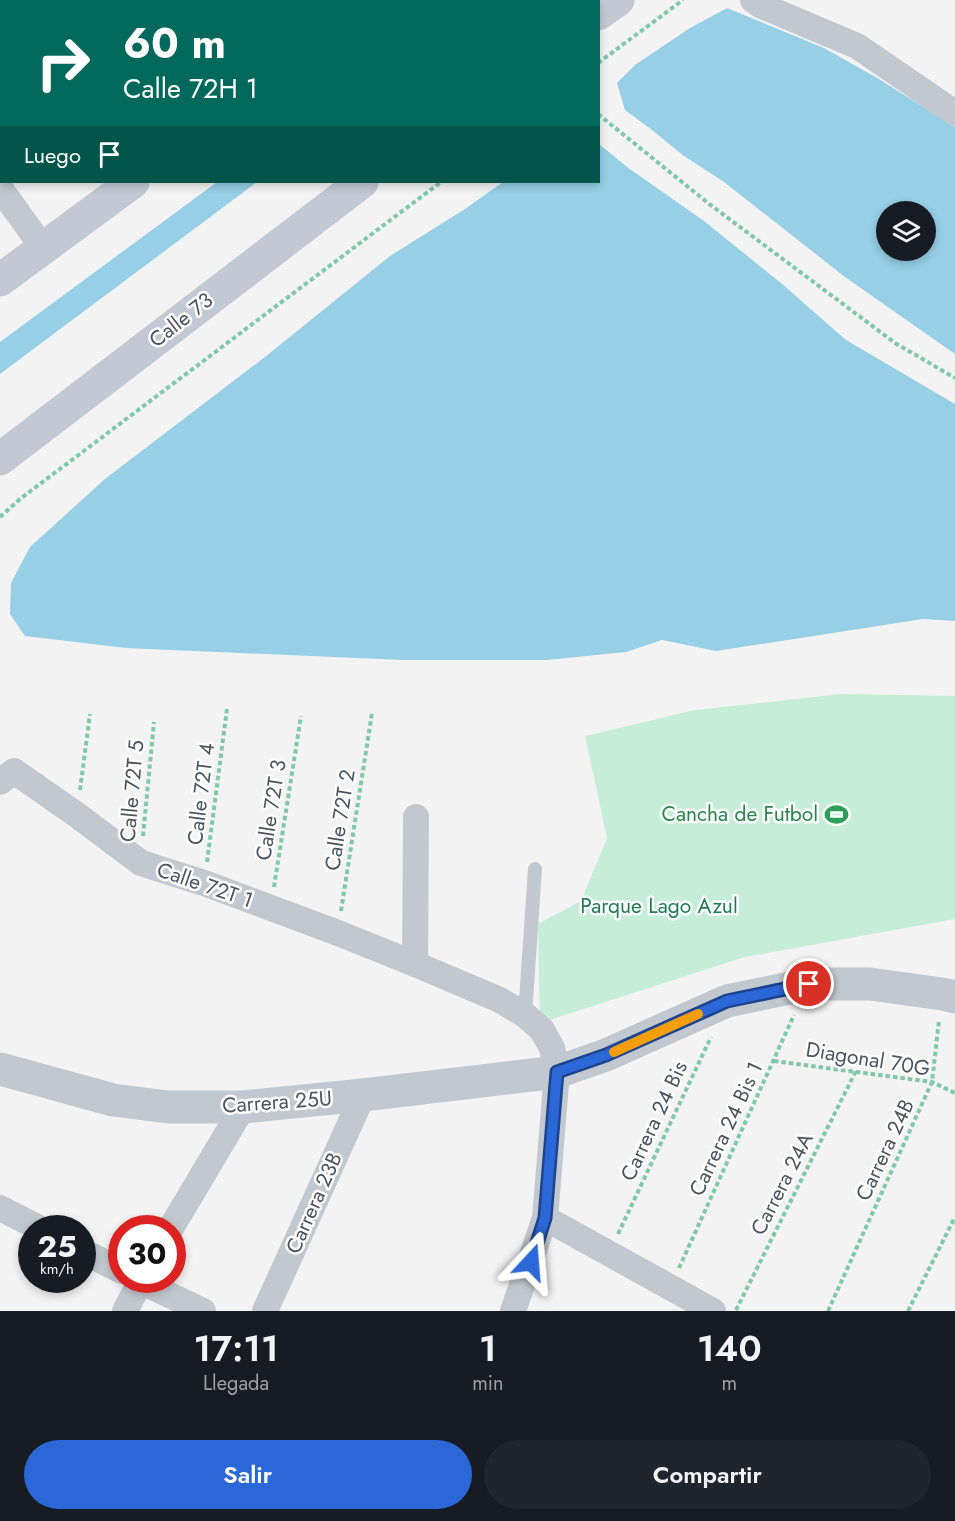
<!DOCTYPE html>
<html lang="es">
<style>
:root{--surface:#171b24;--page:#20242c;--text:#f1f3f6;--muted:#9ea1a6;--accent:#2b67d6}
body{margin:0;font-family:Jost,sans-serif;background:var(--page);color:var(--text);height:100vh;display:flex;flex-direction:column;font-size:22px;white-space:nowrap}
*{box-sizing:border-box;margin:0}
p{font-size:20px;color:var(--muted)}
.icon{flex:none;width:33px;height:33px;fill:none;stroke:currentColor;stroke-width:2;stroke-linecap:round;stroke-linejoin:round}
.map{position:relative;height:1311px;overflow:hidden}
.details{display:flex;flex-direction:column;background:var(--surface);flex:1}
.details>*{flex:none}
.top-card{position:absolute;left:0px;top:0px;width:600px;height:183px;box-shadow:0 3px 9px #0003;background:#00695c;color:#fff;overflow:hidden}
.buttons{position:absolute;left:876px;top:201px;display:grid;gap:12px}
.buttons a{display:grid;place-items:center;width:60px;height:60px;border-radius:50%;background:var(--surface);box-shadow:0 3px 9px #0003;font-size:30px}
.speed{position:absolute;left:18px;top:1215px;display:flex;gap:12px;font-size:30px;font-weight:700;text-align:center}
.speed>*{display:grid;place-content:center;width:78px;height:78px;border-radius:50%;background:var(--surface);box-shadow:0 3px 9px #0003;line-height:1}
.speed small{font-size:15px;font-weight:400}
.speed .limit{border:9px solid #d22;background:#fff;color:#111}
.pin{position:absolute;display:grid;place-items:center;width:51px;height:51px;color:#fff;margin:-26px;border:3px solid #fff;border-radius:50%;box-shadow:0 2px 6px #0007}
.me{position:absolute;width:66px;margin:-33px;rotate:19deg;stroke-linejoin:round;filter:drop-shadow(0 0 4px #0008)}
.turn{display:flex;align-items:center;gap:21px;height:126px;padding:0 24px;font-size:27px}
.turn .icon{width:78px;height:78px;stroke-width:2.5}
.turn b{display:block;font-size:42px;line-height:51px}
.then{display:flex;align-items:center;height:57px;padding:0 24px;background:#0003;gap:12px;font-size:22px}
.eta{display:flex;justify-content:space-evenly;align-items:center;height:102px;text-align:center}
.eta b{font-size:36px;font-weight:600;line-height:42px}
.primary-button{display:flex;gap:12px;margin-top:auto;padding:12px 24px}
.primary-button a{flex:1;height:69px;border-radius:36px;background:var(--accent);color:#fff;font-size:24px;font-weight:600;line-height:69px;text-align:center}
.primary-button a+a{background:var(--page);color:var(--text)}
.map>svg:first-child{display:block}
.green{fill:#c6edd8}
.water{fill:#97cfe6;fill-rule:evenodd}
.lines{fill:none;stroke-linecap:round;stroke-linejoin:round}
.path{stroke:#81c8ab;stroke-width:4;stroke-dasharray:4.5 3;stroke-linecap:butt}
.service{stroke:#c2c8cf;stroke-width:14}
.minor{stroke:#c2c8cf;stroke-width:26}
.tertiary{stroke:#c2c8cf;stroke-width:33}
.secondary{stroke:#c2c9d4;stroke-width:33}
.route-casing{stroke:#1c438b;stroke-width:15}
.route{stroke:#2b67d6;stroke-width:10}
.slow{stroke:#f59e0b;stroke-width:10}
.labels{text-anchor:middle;stroke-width:5;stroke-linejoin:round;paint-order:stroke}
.street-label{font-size:21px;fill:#4b545e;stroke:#fff}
.leisure-label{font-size:21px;fill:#27864d;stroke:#fff;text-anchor:end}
.park-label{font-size:21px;fill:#207c56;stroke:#fff}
</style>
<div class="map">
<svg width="955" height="1311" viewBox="0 0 955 1311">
<rect width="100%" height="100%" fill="#f4f3f3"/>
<path class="green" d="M841,694l114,2v223l-210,38 -205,66 -2,-99 43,-23 26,-63 -22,-102 110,-26z"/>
<path class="water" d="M727,8l97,40 55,31 76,48v227l-110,-77 -121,-95 -40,-26 -32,-26 -27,-20 -8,-27 18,-18 55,-37zM886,212h40v38h-40z
M599,144l28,23 77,54 78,63 64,56 109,64v217l-32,-2 -207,32 -54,-11 -36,12 -79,8h-144l-277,-12 -101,-12 -15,-22 1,-31 19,-36 75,-68 160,-122 125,-101 75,-47 38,-27h95z
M217,182h40l-257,192v-32z"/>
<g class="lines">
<path class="path" d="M598,63l85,-63
M598,114l110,89 187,140 60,35
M0,517l20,-18 421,-317
M80,790l10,-76
M143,836l11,-114
M207,862l20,-153
M274,887l27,-171
M341,911l31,-198
M774,1061l158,21 23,11
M618,1234l93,-197
M679,1268l115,-253
M736,1310l120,-239
M828,1311l104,-229 7,-62
M908,1311l47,-94"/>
<path class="service" d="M525,1015l10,-146"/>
<path class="minor" d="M23,0l1,2
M190,0l1,2
M358,0l1,2
M753,0l7,5 97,41 98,67
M0,188l43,60
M0,782l14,-11 63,44 64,48 63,20 134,50 77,31 85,36 25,15 17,15 10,18 5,24 -12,146 -32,93
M415,964l1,-147
M0,1208l39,20
M545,1218l168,93
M171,1228l72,-121
M82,1251l40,20
M138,1280l65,31
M125,1311l16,-31
M265,1311l98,-216"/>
<path class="tertiary" d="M0,1069l113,31 55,7h75l120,-12 194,-23 49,-17 121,-54 82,-17h61l72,10 13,3"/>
<path class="secondary" d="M377,2l2,-2
M598,14l20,-14
M0,280l133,-98
M0,459l362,-277"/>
</g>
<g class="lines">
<defs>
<path id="route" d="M531,1262l14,-44 12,-146 49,-17 121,-54 82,-17"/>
</defs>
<use href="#route" class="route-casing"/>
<use href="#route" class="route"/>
<path class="slow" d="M614,1052l84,-38"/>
</g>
<defs>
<symbol id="stadium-bare" viewBox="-9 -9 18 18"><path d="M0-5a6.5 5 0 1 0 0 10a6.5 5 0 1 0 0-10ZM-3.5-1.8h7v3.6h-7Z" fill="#2e9e5b" stroke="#fff" stroke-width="2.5" paint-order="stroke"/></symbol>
</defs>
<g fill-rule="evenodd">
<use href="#stadium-bare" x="820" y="798" width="33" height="33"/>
</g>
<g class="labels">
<g class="street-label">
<text transform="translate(181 320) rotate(-38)" y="7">Calle 73</text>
<text transform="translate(132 791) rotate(-85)" y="7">Calle 72T 5</text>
<text transform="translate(201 794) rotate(-83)" y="7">Calle 72T 4</text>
<text transform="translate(271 810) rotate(-81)" y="7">Calle 72T 3</text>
<text transform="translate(340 820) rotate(-81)" y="7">Calle 72T 2</text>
<text transform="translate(205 885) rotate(19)" y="7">Calle 72T 1</text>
<text transform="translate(868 1059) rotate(9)" y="7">Diagonal 70G</text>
<text transform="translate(277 1102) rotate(-4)" y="7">Carrera 25U</text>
<text transform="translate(654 1121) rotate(-65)" y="7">Carrera 24 Bis</text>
<text transform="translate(726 1129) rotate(-65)" y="7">Carrera 24 Bis 1</text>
<text transform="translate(885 1150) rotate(-65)" y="7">Carrera 24B</text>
<text transform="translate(782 1184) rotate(-63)" y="7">Carrera 24A</text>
<text transform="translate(314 1203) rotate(-66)" y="7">Carrera 23B</text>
</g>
<g class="leisure-label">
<text x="818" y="821">Cancha de Futbol</text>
</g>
<g class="park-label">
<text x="659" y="913">Parque Lago Azul</text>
</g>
</g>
</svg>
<div class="buttons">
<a><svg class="icon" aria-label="layers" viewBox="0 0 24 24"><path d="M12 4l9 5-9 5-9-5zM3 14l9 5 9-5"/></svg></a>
</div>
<div class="speed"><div>25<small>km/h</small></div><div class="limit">30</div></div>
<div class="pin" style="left:809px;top:984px;background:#d93025"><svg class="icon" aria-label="arrive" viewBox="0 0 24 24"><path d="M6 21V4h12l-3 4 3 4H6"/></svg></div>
<svg class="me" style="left:531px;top:1262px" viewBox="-20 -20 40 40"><path d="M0-17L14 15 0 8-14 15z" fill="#2b67d6" stroke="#fff" stroke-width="4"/></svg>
<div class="top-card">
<div class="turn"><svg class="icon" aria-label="right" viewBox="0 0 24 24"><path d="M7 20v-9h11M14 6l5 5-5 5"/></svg><div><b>60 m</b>Calle 72H 1</div></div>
<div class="then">Luego<svg class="icon" aria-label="arrive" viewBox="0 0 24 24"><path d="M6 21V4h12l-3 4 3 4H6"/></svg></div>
</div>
</div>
<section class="details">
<div class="eta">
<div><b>17:11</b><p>Llegada</p></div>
<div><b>1</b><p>min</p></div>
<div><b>140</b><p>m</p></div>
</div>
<div class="primary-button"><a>Salir</a><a>Compartir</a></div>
</section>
